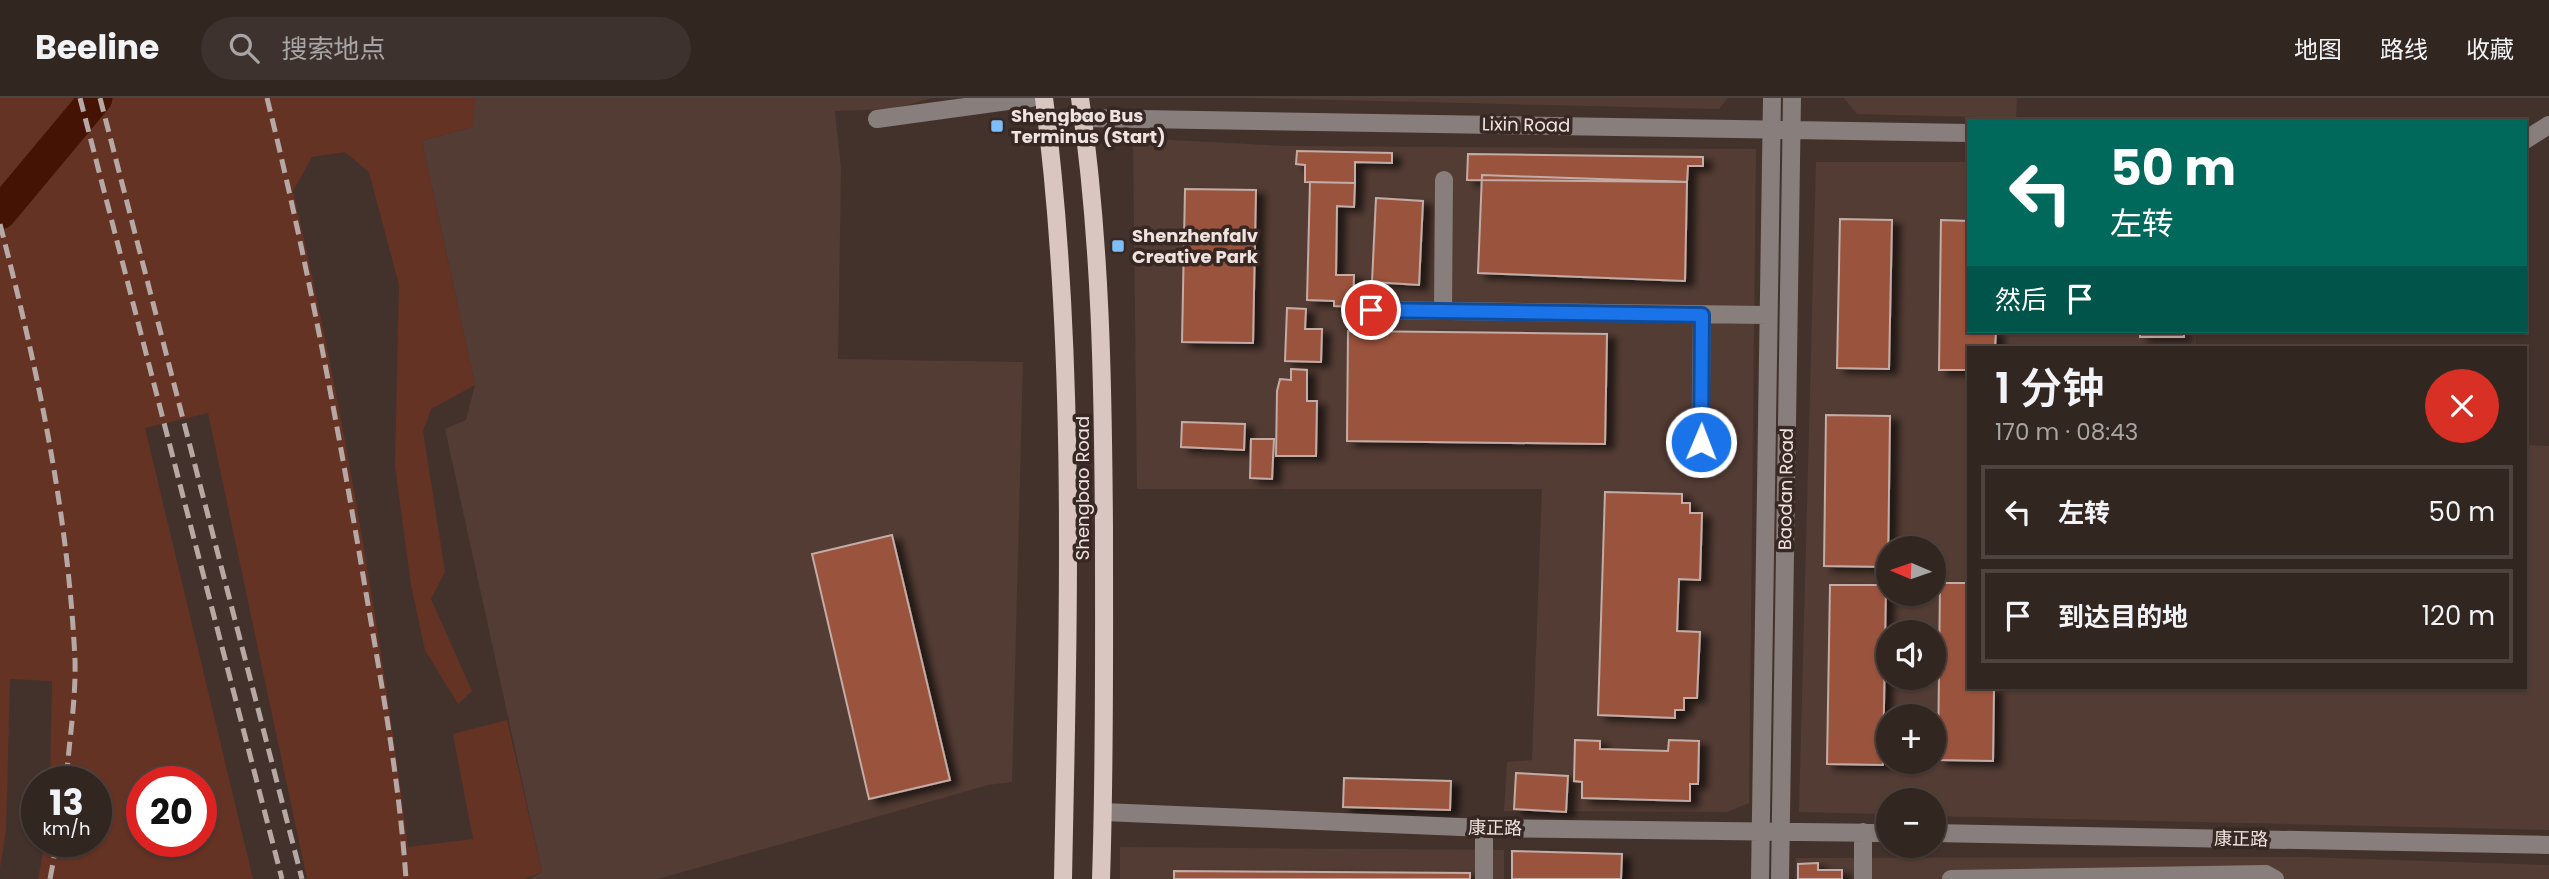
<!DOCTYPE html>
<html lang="zh">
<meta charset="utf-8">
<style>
:root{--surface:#322621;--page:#3d322e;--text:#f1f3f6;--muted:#a8a5a5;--line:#4d433f}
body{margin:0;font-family:Poppins,"Noto Sans SC",sans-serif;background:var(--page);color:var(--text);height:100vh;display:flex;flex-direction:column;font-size:26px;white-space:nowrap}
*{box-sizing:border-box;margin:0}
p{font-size:23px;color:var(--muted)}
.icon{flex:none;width:38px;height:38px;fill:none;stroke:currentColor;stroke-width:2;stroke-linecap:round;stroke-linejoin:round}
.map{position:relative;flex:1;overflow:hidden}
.panel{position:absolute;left:1967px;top:248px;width:560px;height:343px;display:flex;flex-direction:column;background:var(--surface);border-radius:0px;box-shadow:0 2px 5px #0004,0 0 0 2px var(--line)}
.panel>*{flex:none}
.banner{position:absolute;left:1967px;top:21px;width:560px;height:214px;border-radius:0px;box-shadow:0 2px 5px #0004,0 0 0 2px var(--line);background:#00695c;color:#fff;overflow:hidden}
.needle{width:46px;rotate:272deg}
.tools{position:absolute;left:1876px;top:438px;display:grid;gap:14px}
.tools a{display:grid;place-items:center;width:70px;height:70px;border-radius:50%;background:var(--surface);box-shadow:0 2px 5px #0004,0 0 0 2px var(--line);font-size:35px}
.speed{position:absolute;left:21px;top:668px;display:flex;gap:14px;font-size:35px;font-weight:700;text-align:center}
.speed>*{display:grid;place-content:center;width:91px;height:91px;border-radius:50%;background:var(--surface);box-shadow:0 2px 5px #0004,0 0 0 2px var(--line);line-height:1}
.speed small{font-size:18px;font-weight:400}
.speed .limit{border:10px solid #d22;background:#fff;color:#111}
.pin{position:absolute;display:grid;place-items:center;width:60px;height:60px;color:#fff;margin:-30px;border:4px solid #fff;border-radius:50%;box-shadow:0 2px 7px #0007}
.me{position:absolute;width:77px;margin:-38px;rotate:1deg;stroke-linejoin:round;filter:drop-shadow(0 0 5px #0008)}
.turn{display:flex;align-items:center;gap:24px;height:147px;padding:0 28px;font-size:32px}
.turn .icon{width:91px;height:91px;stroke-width:2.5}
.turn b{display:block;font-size:49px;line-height:60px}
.then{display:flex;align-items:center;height:66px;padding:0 28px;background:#0003;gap:14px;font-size:26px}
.round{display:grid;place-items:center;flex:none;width:74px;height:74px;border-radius:37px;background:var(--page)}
.summary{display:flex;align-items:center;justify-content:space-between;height:119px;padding:0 28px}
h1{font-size:42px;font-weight:600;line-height:52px}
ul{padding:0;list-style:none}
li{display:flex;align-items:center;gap:21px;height:94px;margin:0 14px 10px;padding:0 14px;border:4px solid var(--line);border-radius:0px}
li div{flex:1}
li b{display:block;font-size:26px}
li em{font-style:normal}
header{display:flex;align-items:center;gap:42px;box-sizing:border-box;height:98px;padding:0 35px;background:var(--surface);border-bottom:2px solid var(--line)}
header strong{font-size:33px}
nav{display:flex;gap:38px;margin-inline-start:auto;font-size:24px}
.search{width:490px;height:63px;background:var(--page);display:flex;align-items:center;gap:18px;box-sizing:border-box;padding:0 24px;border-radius:38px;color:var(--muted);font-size:26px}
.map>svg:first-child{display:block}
.built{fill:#533c34;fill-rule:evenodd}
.green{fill:#653324;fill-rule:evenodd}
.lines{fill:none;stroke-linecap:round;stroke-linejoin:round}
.river{stroke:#451304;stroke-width:33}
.building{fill:#9a523d;stroke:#c2aca5;stroke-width:2;filter:url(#shadow)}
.minor{stroke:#887e7b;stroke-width:18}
.major{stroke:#d9c6c0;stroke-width:18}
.rail{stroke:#b6a8a4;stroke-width:5;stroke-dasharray:14 7;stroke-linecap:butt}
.route-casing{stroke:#114b97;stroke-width:18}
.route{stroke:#1a73e8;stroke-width:12}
.poi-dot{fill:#7dbef9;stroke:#382823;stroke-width:2.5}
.labels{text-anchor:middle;stroke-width:7;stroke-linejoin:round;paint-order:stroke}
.poi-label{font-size:18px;font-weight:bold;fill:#efe3e0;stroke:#382823;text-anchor:start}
.street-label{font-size:18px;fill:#efe3e0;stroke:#382823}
</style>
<header>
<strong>Beeline</strong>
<div class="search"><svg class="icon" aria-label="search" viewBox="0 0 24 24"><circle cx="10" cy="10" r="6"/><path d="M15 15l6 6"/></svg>搜索地点</div>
<nav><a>地图</a><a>路线</a><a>收藏</a></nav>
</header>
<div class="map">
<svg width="2549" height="781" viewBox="0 0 2549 781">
<defs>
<filter id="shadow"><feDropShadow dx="8" dy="4.5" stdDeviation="3.5" flood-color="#0009"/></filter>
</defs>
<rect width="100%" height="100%" fill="#43322c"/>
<path class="built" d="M464,0h468l-39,11 -58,2 6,58 -3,190 185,3 -11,420 -24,3 -330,94h-129l13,-7 -97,-443 21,-9 9,-35 -53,-244 50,-14z
M1249,0h479l-9,11z
M1844,0h173l-1,20 -159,-4z
M1133,40l152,8 471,3 -7,654 -22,9 -223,-1 3,-49 25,-2 10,-271h-405z
M1816,64h153v169h227v17h-227v340h556v-243l24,1v384l-615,-14v-16h-46v14l-89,-2zM1888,450h46v45h-46zM1888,534h46v45h-46zM1888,618h46v45h-46z
M1120,749l384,3v29h-384z
M2301,759l248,8v14h-754l1,-21z"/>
<path class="green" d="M0,0h476l-4,29 -50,14 53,244 -44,24 -8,22 22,141 -14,27 41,92 -14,13 -33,-54 -14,-65 -16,-119 4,-181 -30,-113 -24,-20 -33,5 -19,34c50,216 87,436 115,656l65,-8 -20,-105 54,-14 35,152 -18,7h-217l-99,-466 -63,15 108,451h-215l7,-37h51v-60h-46l2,-101 -42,-2 -4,151 -6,38zM201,684v60h-59v-60z"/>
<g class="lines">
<path class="river" d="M0,115l96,-115"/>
</g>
<path class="building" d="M1297,53l95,2v10l-37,-1v21l-50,-1v-17l-9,-1z
M1468,56l235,3v9h-15l-1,16 -220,-2z
M1482,77l205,7 -2,99 -207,-8z
M1310,84l45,1 -1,24 -17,-1 -1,69h18l-1,32 -19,-1v-5l-27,-1z
M1185,91l71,1 -3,153 -71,-1z
M1376,100l47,3 -4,84 -47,-3z
M1840,121l52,1 -3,149 -52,-1z
M1941,122l28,1v110h27l-1,17h-26v22h-30z
M1287,210l19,1 -1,20h17l-1,33 -36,-1z
M1348,233l259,3 -2,110 -258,-3z
M2140,233h44v6h-44z
M1291,271l16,1v31h10l-1,55h-40l1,-65 3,-12 11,1z
M1826,317l64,1 -2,151 -64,-1z
M1182,324l63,2 -1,26 -63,-3z
M1251,341h23l-2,40 -22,-1z
M1605,394l77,2v9h8v10h12l-2,67 -21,-1 -2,52 23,1 -3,66h-13v12h-9v8l-77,-3z
M892,437l58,245 -81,19 -57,-245z
M1940,485h29v105h25l-1,73 -55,-1z
M1830,487h56l-3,180 -56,-1z
M1575,642l25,1v8l68,2 1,-11 30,1 -1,43h-8v17l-108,-3v-16l-8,-1z
M1516,675l52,3 -2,36 -52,-3z
M1344,680l107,3 -1,29 -107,-3z
M1512,753l110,3 -1,25h-109z
M1818,765v7h24v9h-44v-15z
M1174,773l296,2v6h-296z"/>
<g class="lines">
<path class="minor" d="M1083,20l886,15
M877,21l154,-21
M2525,42l24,-15
M1371,212l397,5
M1443,213l1,-131
M1700,369l2,-152
M1103,714l381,16 404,5
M1484,730v51
M1934,735l615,12
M1760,781l12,-781
M1780,781l12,-781
M1863,781v-47
M1951,781l315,-5 9,5"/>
<path class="major" d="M1044,0c33,254 24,525 19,781
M1080,0c21,144 23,287 24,432 0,117 1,233 -3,349"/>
<path class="rail" d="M80,0l202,781
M100,0l202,781
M267,0c39,157 69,318 96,477 17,101 36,202 43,304
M0,126c37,143 68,287 75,436 1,40 -6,82 -9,122
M50,781l7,-37"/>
</g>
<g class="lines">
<defs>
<path id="route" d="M1371,212l331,5 -1,127"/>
</defs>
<use href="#route" class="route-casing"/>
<use href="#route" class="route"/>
</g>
<g class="poi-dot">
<rect x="990" y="21" width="14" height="14" rx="3.5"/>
<rect x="1111" y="141" width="14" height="14" rx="3.5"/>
</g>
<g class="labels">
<g class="poi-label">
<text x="1011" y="24">Shengbao Bus<tspan x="1011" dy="21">Terminus (Start)</tspan></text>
<text x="1132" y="144">Shenzhenfalv<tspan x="1132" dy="21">Creative Park</tspan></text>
</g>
<g class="street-label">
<text transform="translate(1526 27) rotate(1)" y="6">Lixin Road</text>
<text transform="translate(1083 390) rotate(-90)" y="6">Shengbao Road</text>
<text transform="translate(1786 391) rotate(-89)" y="6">Baodan Road</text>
<text transform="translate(1495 730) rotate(1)" y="6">康正路</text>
<text transform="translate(2241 741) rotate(1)" y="6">康正路</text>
</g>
</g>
</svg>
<div class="tools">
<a><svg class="needle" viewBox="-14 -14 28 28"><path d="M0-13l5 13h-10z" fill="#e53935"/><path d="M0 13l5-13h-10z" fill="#a8a5a5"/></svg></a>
<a><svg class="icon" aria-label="sound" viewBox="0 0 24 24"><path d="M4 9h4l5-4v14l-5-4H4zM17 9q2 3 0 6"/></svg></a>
<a>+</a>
<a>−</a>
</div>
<div class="speed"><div>13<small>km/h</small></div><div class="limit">20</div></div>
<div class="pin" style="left:1371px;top:212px;background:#d93025"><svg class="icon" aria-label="arrive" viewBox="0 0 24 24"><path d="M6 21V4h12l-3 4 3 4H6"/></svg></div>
<svg class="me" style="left:1701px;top:344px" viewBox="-20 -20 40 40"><circle r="17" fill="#1a73e8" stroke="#fff" stroke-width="3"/><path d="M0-11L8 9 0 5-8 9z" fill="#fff"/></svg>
<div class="banner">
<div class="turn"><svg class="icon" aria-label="left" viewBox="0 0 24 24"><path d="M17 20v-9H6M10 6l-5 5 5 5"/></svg><div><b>50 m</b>左转</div></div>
<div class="then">然后<svg class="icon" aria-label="arrive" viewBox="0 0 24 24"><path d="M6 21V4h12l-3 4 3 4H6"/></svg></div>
</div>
<section class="panel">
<div class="summary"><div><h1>1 分钟</h1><p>170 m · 08:43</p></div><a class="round" style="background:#d93025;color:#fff"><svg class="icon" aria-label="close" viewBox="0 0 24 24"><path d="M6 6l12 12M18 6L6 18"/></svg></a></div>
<ul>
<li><svg class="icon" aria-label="left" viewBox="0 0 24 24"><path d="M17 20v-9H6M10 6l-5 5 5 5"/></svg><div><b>左转</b></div><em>50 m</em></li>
<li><svg class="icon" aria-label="arrive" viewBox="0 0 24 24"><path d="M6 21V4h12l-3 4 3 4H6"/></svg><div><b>到达目的地</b></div><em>120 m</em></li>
</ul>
</section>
</div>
